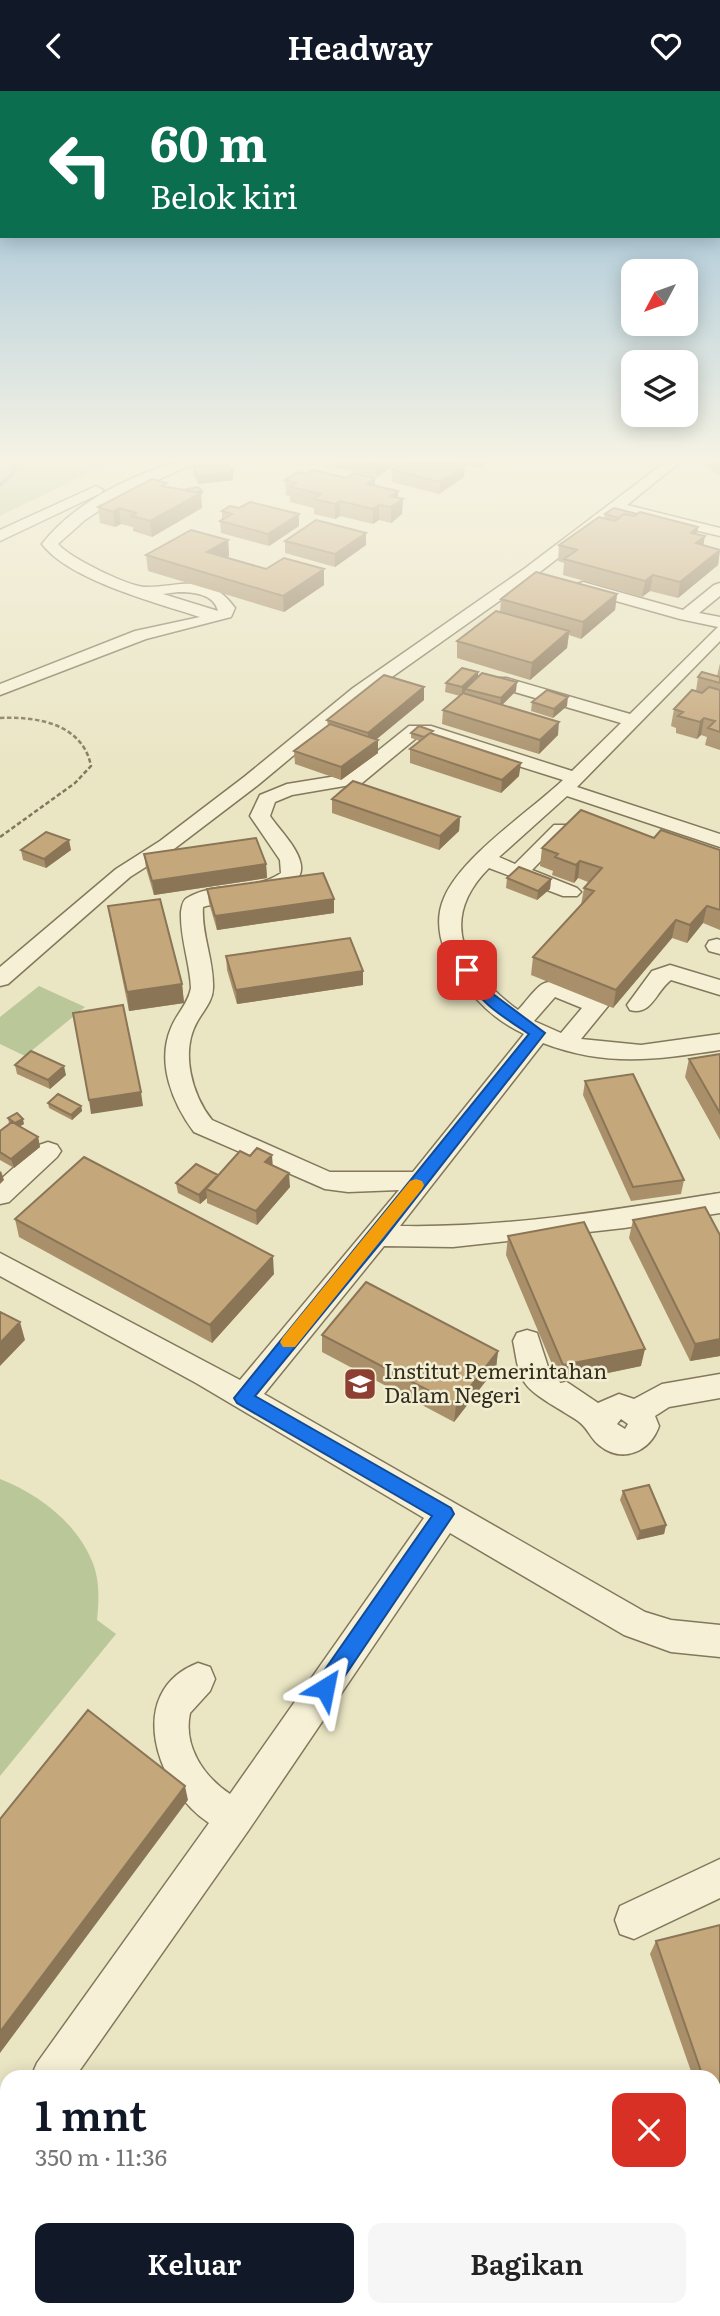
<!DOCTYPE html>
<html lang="id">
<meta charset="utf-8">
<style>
:root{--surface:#fff;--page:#f6f6f6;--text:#222;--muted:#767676;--accent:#111827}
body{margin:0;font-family:Literata,serif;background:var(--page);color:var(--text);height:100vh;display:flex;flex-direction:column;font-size:26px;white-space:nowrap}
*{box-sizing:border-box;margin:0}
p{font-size:23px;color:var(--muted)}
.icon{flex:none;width:38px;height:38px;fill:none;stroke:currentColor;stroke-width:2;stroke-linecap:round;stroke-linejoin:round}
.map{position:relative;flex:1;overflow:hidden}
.details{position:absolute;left:0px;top:1979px;width:721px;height:247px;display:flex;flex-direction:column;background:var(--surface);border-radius:21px 21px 0 0;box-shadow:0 4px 18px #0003}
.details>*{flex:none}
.top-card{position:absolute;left:0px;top:0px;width:721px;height:147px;box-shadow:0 4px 18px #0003;background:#0b6e4f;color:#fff;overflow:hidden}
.needle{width:46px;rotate:229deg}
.buttons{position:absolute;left:621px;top:168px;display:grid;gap:14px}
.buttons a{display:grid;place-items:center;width:77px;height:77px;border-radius:14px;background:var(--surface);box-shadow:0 4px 18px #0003;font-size:35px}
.pin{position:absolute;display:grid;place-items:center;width:60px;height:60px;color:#fff;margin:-30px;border-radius:14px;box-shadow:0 4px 10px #0006}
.me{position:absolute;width:77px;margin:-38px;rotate:35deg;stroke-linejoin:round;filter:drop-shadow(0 0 5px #0008)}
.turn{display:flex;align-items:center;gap:24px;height:147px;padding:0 35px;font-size:32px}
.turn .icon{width:91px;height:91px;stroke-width:2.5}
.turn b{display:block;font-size:49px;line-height:60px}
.round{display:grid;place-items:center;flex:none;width:74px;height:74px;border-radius:14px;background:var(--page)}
.headline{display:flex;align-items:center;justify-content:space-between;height:119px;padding:0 35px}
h1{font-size:42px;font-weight:600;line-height:52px;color:var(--accent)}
.action{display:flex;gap:14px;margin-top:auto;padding:14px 35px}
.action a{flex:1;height:80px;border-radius:14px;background:var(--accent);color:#fff;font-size:28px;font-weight:600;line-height:80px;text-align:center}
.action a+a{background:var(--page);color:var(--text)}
header{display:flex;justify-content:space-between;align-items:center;height:91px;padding:0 35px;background:var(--accent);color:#fff;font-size:32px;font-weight:600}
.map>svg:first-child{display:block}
.green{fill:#bac798}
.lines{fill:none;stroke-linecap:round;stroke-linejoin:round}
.stream{stroke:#6d8a88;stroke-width:3.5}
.minor-casing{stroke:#83775c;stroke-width:3}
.path{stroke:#83775c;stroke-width:2.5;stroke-dasharray:4.5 2.5;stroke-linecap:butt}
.minor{fill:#f6f1d6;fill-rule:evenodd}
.wall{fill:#a9906b}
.shaded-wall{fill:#8a7557}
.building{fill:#c5a77c;stroke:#8a7557;stroke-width:2}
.route{fill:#1a73e8;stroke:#114b97;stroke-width:2}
.slow{fill:#f59e0b}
.labels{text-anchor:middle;stroke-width:5;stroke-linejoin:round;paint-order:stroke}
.poi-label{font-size:21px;fill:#342c1e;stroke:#f2eed2;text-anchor:start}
</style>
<header><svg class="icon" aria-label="back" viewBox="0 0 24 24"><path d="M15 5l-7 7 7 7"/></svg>Headway<svg class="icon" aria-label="heart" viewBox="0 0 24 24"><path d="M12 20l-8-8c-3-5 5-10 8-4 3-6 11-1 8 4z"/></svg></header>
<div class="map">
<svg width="720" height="2225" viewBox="0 0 720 2225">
<rect width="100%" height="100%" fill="#eae5c3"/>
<path class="green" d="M0,372h109l-109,53z
M39,895l46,21 -60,49 -25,-12v-27z
M0,1388c38,15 76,43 92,82 8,19 7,40 5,59l19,14 -116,142z"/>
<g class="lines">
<path class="stream" d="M0,394l13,-12 3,-10"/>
<defs>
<path id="minor" d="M175,372h21l-77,34 -34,23 -27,24c12,14 71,43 88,43 37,0 62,-16 89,21l-4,9 -85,22 -146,56v-11l135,-53 65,-14c-43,-14 -131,-37 -158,-73 31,-40 86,-68 133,-81zM178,501c16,0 36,2 40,19l-55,-17z
M664,372h15l-52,42 93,23v8l-102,-24 -82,63 -171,121 -107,89 -84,64 -44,28 -122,107 -8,2v-19l116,-98 44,-28 84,-64 109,-89 171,-119z
M96,395l7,4 -2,3 -101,48v-11z
M583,491l100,28 31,-25 6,-2v13l-21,17 21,4v24l-143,146 143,47v13l-153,-51 -68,61 16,7 39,-39h14l3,4 -3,4 -36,37 45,18 4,4 -4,4h-14l-74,-28c-53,53 -23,104 29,142 7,-7 14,-18 23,-25 16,-11 48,9 64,16l3,5 -27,33 60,6 79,-11v16c-65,10 -114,17 -177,-7l-143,183c107,2 214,-16 320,-33v20l-96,15 -171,19 -69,-1 -120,148 381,218 26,8 49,5v32l-49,-5 -47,-17 -174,-102 -202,298 -173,246h-44l6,-14 172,-240c-52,-34 -86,-131 -11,-160l12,4 5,12 -5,12 -20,22c-7,33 13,63 40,81l194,-276 -228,-135 -196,-107v-23l240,127 159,-190 -51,2 -23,-3 -131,-57c-21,-28 -38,-69 -23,-104 6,-15 17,-24 20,-40 -1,-25 -11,-50 -10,-76 1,-5 1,-11 6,-14 27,-17 65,-5 94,-25l-1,-13 -30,-44 10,-21 27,-11 62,-10 60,-48h22l141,45 49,-48 -127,-37 -3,-4 3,-4h12l124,36 88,-87 -38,-8 -103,-29 -2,-3 2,-3zM420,644l143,45c-34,32 -101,76 -119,118 -11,25 -2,54 13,76 17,26 39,47 67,60l-111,138h-83l-118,-52c-20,-25 -32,-68 -15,-98 6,-11 16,-21 16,-34 1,-28 -12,-54 -10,-81 23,-8 109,-8 97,-46 -4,-15 -21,-32 -30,-45l5,-14 17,-7 70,-12zM555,906l27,11 -21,25 -27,-12z
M717,848l3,1v14l-11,-3 -3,-5 3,-5z
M670,874l50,15v15l-49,-15c-15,11 -19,36 -41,30l-3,-5 25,-34z
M48,1051l9,3 4,6 -4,6 -48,45 -9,2v-24l39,-35z
M527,1239l10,3 12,37 49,33 21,-9 15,5 28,-15 58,-10v24l-51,9 -14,9 4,10c-9,26 -37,38 -60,19 -9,-7 -11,-17 -21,-24 -14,-10 -45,-25 -53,-38 -8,-11 -9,-29 -12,-42l4,-8zM621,1328l7,5 -3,5 -8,-5z
M720,1768v39l-86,41 -14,-5 -5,-14 5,-14z
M7,2027v48l-7,3v-48z"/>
</defs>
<use href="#minor" class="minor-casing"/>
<path class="path" d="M0,627c37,-2 83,6 91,48l-16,17 -75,54"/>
<use href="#minor" class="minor"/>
</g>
<path class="wall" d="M334,372h64l-21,14 -43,-10z
M455,372h32l-8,5z
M705,372h15v13l-13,-9v-2z
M465,374l-1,12 -25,17 -47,-12v-12z
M193,376l40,13 -35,4 -5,-9z
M307,383l39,4h29v8l23,12 4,16 -11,9 -12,-3 -6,4 -33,-8 -5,3 -21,-5v-6l-24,-6v-6l-4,-1 -1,-15z
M168,396l34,8h-1l1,13 -50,29 -19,-6v-4l-12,-3 -6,3 -15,-4 -2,-16z
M222,420l77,15 -30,20 -48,-13 -1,-12 2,-1z
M605,423h32l61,13 -1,7 8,2 -2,9 17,4 -2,16 -40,33 -28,-7 -8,6 -79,-22 1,-12 -6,-2 1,-16 45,-27z
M366,442v12l-31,22 -50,-14v-12z
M228,449l1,16 -3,1 98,28 -40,27 -136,-41 -2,-16z
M617,503l-2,16 -34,29 -12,-4 -2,13 -37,32 -73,-22v-17l43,-29 1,-13z
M720,572v87l-15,-5 2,-8 -6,-2 -4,4 -21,-6v-5l-5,-2 3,-17 22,-18 2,-14 19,-1z
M478,581v5l38,14 -14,14 56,30 -19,19 -97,-30 1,-14 17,-14 -15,-4 1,-9z
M424,609l-47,39 1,14 -37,27 -46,-16 -1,-13 34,-25 -1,-6z
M532,611l35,4 -14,12 -22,-7z
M411,642l22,1 86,42 -18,17 -91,-30v-14l10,-8 -9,-3z
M332,708l128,18 -1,14 -20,19 -107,-37z
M654,747l66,12v80l-17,-7 -16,20 -15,-5 -59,70 -82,-33 2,-18 48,-52 3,-17 4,-6 -10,-4 -4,5 -22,-8 1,-4 -13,-5 2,-18z
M21,759h50l-25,18 -23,-8z
M144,763l122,10 1,14 -113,17 -8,-27z
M507,787l44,1 -1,10 -13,11 -31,-12z
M207,798l127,24 -117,17 -8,-27z
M108,815l74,78 2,19 -55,8 -18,-87z
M226,865l137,29 -126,19 -10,-34z
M720,963v86l-35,-63 4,-18z
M15,974l51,10 -16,14 -33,-15z
M585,990l99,99 -3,14 -50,7 -48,-106z
M48,1012l33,3 1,5 -10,9 -23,-12z
M8,1027l16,6 -4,2 18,11 2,10 -26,21 -14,-8v-29l9,-7z
M273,1075l17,21 -33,38 -50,-22v-5l-7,6 -22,-11 -2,-10z
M15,1128l259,55 -62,69 -193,-106z
M633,1129l87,15v121l-30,5 -61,-123z
M508,1145l133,130 -81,17 -54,-128z
M322,1244l176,16 -2,17 -42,54 -132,-70z
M623,1400l43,34 -2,9 -27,6 -17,-40z
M720,1834v231l-6,-18v-61h-21l-43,-123 6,-13z"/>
<path class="shaded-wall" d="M381,372h17l-21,14v-12z
M479,372h8l-8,5z
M465,374l-1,12 -25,17 1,-12z
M233,381v8l-35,4v-8z
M375,387v15l-8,-9z
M202,400v4h-1l1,13 -50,29 -2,-16 33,-27z
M398,400v11l5,-3 -1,15 -11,9v-27z
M340,410v15l-5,3v-15z
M379,414v15l-6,4v-15z
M119,417l2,16 -6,3 -2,-15z
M299,423v12l-30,20 -1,-12z
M698,436l-2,15 -5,-9z
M366,442v12l-31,22v-13z
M705,445l-3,16 -6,-9z
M228,449l1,16 -21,12 -1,-16z
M720,459l-2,15 -40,33 2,-16z
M324,478v16l-40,27 -1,-16z
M653,484l-3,16 -8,6 3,-16z
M617,503l-2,16 -34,29 2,-17z
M569,540l-2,17 -37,32 2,-17z
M478,581v9l-13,8v4l-3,3v-9z
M517,591l-1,9 -16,16 1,-9z
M424,596v13l-56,46v-13z
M568,606l-1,9 -14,12 1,-9z
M704,627l-3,17 -4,4 3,-17z
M559,631l-1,13 -19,19 1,-14z
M378,649v13l-37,27v-13z
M521,672l-2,13 -18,17 1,-13z
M460,726l-1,14 -20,19 1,-14z
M69,749l2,10 -25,18 -2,-9z
M580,770l-2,17 -4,5 2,-18z
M266,773l1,14 -113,17 -2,-14z
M551,788l-1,10 -13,11 1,-9z
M334,808v14l-117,17 -2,-14z
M707,815l-4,17 -16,20 3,-18z
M676,829l-4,18 -59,70 3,-18z
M363,880v14l-126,19 -1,-14z
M182,893l2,19 -55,8 -2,-19z
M64,975l2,9 -16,14 -2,-9z
M141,1001l2,14 -52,8 -2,-14z
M81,1015l1,5 -10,9 -1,-5z
M23,1028l1,5 -9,5 -1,-5z
M38,1046l2,10 -26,21 -3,-9z
M272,1064l1,14 -8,-7z
M1,1080l3,9 -4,4v-12z
M289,1082l1,14 -33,38 -1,-14z
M219,1084l-13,14 1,9 -7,6 -1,-9z
M273,1165l1,18 -62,69 -2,-18z
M20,1231l5,18 -25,26v-23z
M720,1248v17l-30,5 5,-17z
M645,1258l-4,17 -81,17 3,-18z
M498,1260l-2,17 -42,54 2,-17z
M666,1434l-2,9 -27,6 3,-9z
M185,1695l3,14 -188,253v-21z"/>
<path class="building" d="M366,372h15l-4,2z
M405,372h49l11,2 -25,17 -48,-12z
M227,373l6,8 -35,4 -5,-9z
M313,379l33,8 8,-5 21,5 -8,6 31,7 -7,5 12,3 -12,8 -12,-2 -6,4 -33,-8 -5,3 -21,-5 7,-5 -31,-7 6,-4 -11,-3 13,-8 9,2z
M152,388l15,4 -5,3 39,7 -51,28 -18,-5 4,-3 -17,-5 -6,4 -15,-5z
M198,396l4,4 -7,1 -12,-2z
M250,411l49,12 -31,20 -48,-13 12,-7 -10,-3 8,-5 9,2z
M614,417l23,6 -3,2 -10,-2 -6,4 -13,-4z
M640,421l58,15 -7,6 14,3 -9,7 24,7 -40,32 -27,-7 -8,6 -81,-22 13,-9 -18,-5 40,-28 16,4 9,-7 10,2z
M316,429l50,13 -31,21 -50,-13z
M191,439l37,10 -21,12 59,17 18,-11 40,11 -41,27 -137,-41z
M536,481l81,22 -34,28 -82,-23z
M496,520l73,20 -37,32 -75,-22z
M462,577l16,4 -16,15 -16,-4z
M702,581l18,5v6l-22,-6z
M482,582l35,9 -16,16 -36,-9z
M384,584l40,12 -56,46 -41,-13z
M709,596l11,3v42l-12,-4 7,-7 -11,-3 -4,4 -22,-6 5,-4 -9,-3 18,-19 10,3z
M547,599l21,7 -14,12 -22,-7z
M463,602l96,29 -19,18 -97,-30z
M330,633l48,16 -37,27 -47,-16z
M419,635l14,5 -9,6 -13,-4z
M430,642l91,30 -19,17 -92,-31z
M353,690l107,36 -20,19 -108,-37z
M581,719l73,28 7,-8 59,20v60l-13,-4 -17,19 -14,-5 -60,70 -83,-33 61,-66 -10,-3 18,-20 -22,-7 -4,4 -21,-8 3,-3 -16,-6z
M46,741l23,8 -25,19 -23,-9z
M256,747l10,26 -114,17 -8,-27z
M519,776l32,12 -13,12 -31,-13z
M323,782l11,26 -119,17 -8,-27z
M160,808l22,85 -55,8 -19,-86z
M350,847l13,33 -127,19 -10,-34z
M123,914l18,87 -52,8 -16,-87z
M31,960l33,15 -16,14 -33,-15z
M720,963v59l-31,-54z
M633,983l51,106 -51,7 -48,-106z
M58,1003l23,12 -10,9 -23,-12z
M17,1022l6,6 -8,4 -7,-5z
M12,1031l26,15 -27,22 -11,-7v-21z
M257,1057l15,7 -7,7 24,11 -33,38 -50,-22 34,-38 10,5z
M84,1066l189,99 -63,69 -195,-106z
M196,1073l22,11 -19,20 -23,-12z
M705,1116l15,28v104l-25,5 -62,-124z
M584,1131l61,127 -82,16 -55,-129z
M366,1191l132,69 -42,54 -134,-70z
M0,1221l20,10 -20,21z
M649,1394l17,40 -26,6 -17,-40z
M88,1619l97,76 -185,246v-213z
M720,1834v200l-6,-18v-30h-11l-47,-136z"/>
<linearGradient id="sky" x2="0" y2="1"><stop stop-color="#8db8d6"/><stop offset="0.54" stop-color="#f6f3e4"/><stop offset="1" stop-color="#f6f3e4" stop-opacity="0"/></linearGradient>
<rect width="720" height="683" fill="url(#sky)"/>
<path class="route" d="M467,874l4,2 14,21 60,45 -162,207 -128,156 196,112 3,6 -122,181 -7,3 -8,-3 -3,-7 3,-7 115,-165 -195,-113 -3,-5 295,-364c-32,-21 -49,-31 -69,-64z"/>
<path class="slow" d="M416,1088l6,2 2,4 -2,4 -127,158h-12l-3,-5 3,-5 127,-156z"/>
<defs>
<symbol id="university-square" viewBox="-11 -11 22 22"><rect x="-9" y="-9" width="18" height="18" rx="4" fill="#8d3f31" stroke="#f2eed2"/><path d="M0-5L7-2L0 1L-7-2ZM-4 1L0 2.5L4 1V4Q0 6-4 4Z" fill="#fff"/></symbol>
</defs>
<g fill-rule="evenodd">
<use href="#university-square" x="341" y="1274" width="38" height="38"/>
</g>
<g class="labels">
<g class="poi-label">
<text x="384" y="1288">Institut Pemerintahan<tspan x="384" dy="24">Dalam Negeri</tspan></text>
</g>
</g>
</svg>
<div class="buttons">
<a><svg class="needle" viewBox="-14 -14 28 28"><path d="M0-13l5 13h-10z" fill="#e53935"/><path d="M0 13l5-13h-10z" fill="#767676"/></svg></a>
<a><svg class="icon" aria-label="layers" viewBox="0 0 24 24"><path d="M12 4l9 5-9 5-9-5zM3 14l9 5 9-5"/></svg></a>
</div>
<div class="pin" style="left:467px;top:879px;background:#d93025"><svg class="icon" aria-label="arrive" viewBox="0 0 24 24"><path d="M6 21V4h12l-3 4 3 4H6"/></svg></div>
<svg class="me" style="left:325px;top:1597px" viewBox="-20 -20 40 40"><path d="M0-17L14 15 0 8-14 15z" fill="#1a73e8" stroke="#fff" stroke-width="4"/></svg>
<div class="top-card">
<div class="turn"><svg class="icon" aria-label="left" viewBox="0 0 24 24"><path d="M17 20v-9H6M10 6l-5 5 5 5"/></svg><div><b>60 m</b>Belok kiri</div></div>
</div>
<section class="details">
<div class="headline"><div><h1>1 mnt</h1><p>350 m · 11:36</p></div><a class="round" style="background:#d93025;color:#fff"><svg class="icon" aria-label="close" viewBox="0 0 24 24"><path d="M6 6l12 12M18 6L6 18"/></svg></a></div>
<div class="action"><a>Keluar</a><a>Bagikan</a></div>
</section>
</div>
